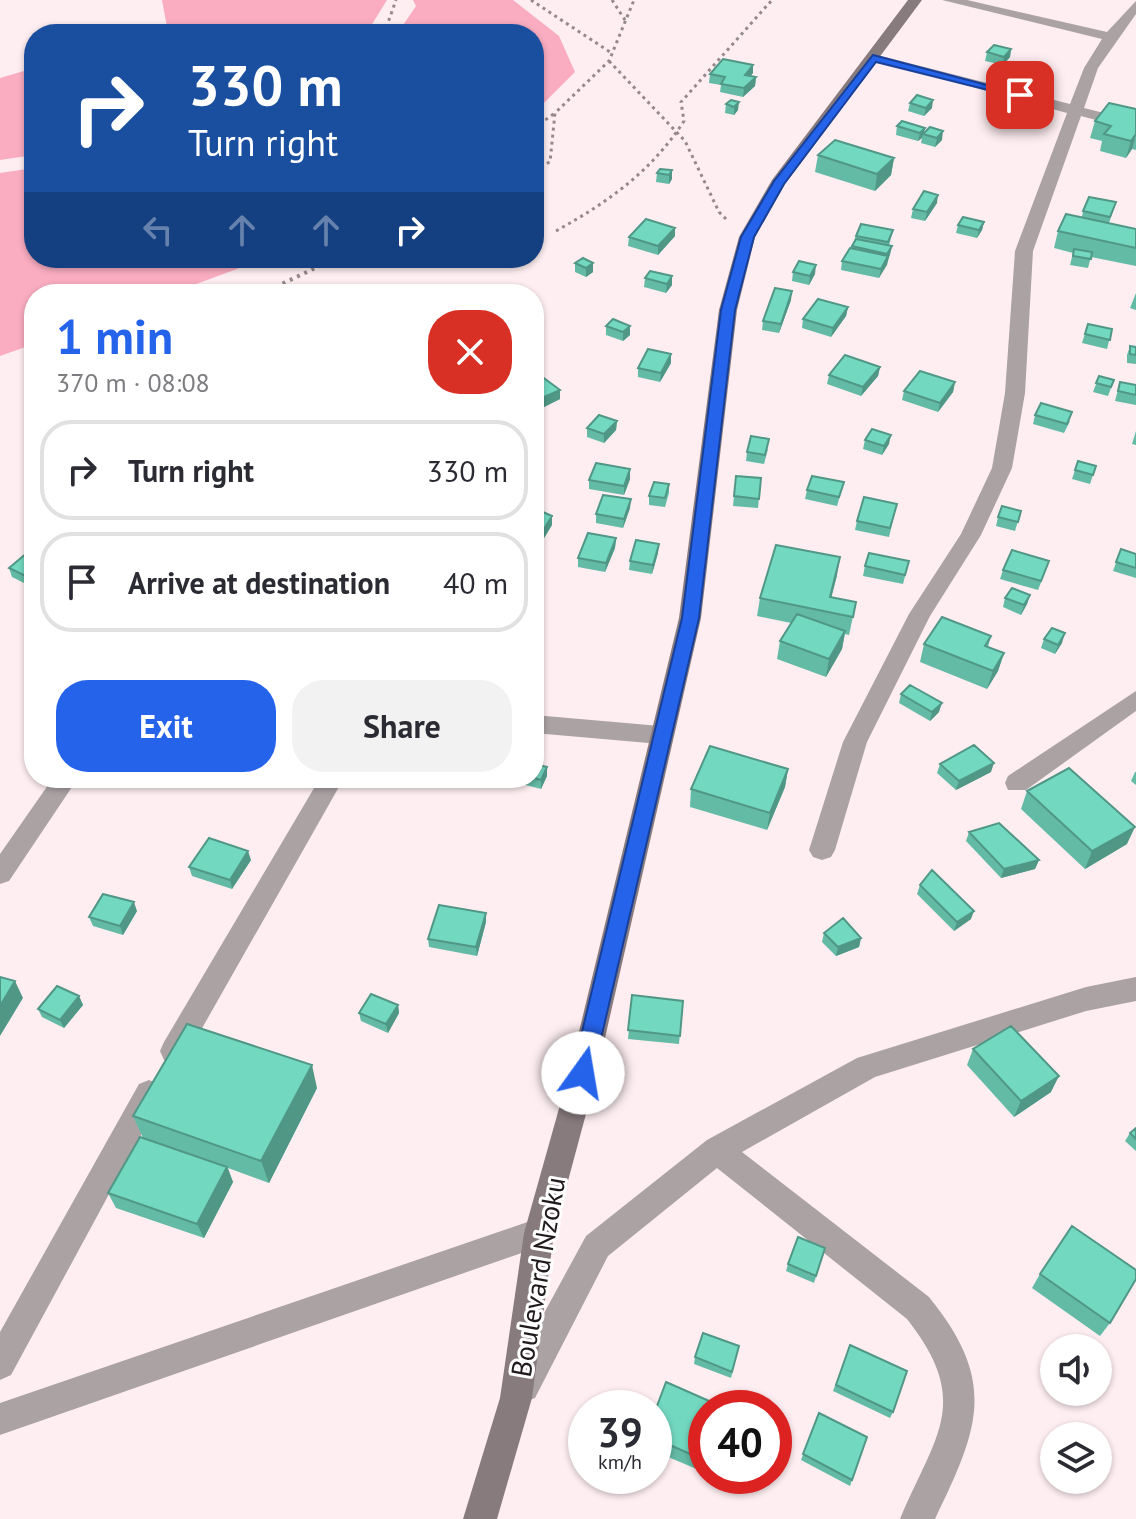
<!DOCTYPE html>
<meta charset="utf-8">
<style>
:root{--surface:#fff;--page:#f2f2f3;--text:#2b2b33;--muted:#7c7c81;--line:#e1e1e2;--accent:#2563eb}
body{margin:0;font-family:"PT Sans",sans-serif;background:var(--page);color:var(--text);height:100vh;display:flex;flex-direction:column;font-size:30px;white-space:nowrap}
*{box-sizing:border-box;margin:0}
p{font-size:26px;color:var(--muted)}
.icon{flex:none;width:44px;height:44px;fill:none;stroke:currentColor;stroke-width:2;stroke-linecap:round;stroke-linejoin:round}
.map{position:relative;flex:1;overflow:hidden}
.panel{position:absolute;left:24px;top:284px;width:520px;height:504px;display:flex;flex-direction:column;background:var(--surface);border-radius:32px;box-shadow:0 2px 6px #0004}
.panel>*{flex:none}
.hud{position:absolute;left:24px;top:24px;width:520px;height:244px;border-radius:32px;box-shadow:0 2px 6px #0004;background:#1a4fa0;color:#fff;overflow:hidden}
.controls{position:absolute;left:1040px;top:1334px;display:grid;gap:16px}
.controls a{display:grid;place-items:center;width:72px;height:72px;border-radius:50%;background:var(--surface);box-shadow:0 2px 6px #0004;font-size:40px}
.speed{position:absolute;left:568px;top:1390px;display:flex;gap:16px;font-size:40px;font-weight:700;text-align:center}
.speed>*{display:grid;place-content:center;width:104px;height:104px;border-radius:50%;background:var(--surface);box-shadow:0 2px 6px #0004;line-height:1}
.speed small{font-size:20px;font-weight:400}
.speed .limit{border:12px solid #d22;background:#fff;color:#111}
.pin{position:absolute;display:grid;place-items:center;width:68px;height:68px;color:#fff;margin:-34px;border-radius:16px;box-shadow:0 4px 12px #0006}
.me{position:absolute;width:88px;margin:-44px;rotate:13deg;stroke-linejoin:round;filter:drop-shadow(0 0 6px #0008)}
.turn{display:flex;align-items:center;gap:28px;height:168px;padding:0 32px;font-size:36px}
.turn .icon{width:104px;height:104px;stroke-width:2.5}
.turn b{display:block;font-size:56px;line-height:68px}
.lanes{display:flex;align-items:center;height:76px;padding:0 32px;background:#0003;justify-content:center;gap:40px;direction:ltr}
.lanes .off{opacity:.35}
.round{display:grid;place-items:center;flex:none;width:84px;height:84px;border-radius:32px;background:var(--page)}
.head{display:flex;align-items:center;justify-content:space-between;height:136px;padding:0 32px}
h1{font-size:48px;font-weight:800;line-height:60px;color:var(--accent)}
.action{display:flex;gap:16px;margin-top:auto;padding:16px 32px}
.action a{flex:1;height:92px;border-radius:32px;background:var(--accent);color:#fff;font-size:32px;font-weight:800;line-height:92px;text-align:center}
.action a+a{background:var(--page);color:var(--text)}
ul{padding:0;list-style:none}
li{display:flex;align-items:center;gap:24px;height:100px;margin:0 16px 12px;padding:0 16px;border:4px solid var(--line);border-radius:32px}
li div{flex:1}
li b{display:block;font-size:30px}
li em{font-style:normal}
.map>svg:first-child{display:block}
.green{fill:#faadc0}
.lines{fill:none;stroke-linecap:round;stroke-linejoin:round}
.path-far1{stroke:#95898b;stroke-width:3;stroke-dasharray:3 4;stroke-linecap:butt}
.path{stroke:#95898b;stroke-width:4;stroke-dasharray:3 5;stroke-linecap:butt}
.street{fill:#aba2a4;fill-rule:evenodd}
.secondary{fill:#887b7e;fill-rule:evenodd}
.wall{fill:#63baa5}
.shaded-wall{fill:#509786}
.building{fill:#73d8c0;stroke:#509786;stroke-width:2}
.route{fill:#2563eb;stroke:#184099;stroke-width:2}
.labels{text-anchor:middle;stroke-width:6;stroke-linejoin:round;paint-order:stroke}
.street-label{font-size:28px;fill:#211a1b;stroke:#fff}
</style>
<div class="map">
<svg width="1136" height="1519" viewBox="0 0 1136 1519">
<rect width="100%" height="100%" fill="#feeef1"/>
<path class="green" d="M162,0h225l-21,34h-221l22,-7z
M413,0h100l46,36 16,36 -34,34 -6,55 -1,-127h-137l19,-28z
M34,68v87l-34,5v-82z
M34,168v90h233l-98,36h-135v50l-34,12v-183z"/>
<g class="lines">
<path class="path-far1" d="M531,0l79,52
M612,0l13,20
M384,34l12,-34
M609,61l76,80 34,71 9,9
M534,128l21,-15
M534,169l16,-7 5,-49 54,-52 25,-61
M556,231c52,-29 95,-59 128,-110l-3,-19 91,-102
M330,261l6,-3"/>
<path class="path" d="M261,294l73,-35"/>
<path class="street" d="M942,0h25l140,32 29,-31v13l-38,54 -14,40 52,13v10l-55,-15 -48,135 -8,142 -13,75 -31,67 -51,81 -63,126 -32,108 -4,7 -9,3 -9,-3 -4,-7 34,-108 66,-128 52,-80 31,-66 13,-75 10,-142 52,-138 -201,-55 7,-4 197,50 14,-36 18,-29z
M1136,691v20l-110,79h-18l-3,-7 3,-7z
M534,715l126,11 8,3 4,6 -4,6 -8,3 -126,-11z
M53,778h25l-69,103 -9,3v-30z
M320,778h24l-160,282 -10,3 -10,-3 -4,-9 4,-9z
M1136,977v24l-50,10 -211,66 -133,75 187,145c69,85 50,131 6,222h-35c35,-84 73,-116 7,-200l-190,-151 -109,88 -73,142 -12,4 -12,-4 -4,-12 4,-12 75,-138 121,-96 150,-82 229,-71z
M149,1080l10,4 4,9 -4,9 -148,273 -11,5v-48l139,-248z
M539,1218l11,5 4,10 -4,10 -550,192v-32z"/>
<path class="secondary" d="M908,0h14l-137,184 -30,53 -18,73 -36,308 -104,455 -43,160 -22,165 -35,121h-34l37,-121 24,-165 45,-160 110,-455 40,-308 20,-73 33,-57z"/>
</g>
<path class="wall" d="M1011,49l-1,8 -7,8 -18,-4 2,-9z
M753,65v8l-3,3 6,1 -1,9 -12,11 -23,-5 1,-7 -12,-2 1,-9z
M1004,96l-2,8 -4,6 -12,-2 2,-9z
M731,100l7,10 -4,5 -9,-2 1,-9z
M910,103l22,5 -8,8 -16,-5z
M1136,109v41l-4,-1 -6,9 -26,-7 2,-10 -12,-3 5,-17z
M897,126l28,2 -1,5 18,7 -7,7 -14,-4 1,-5 -4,3 -22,-6z
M818,155l76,3 -3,17 -16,16 -60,-19z
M672,170v9l-3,5 -13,-2 1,-9z
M1116,202l-7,21 27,6v37l-45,-9 -3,11 -18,-3 3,-12 -19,-5 4,-17 24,-14 1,-6z
M937,203l-12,18 -14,-3 2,-9z
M984,222l-2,8 -5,8 -21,-5 2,-8z
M893,230l-4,16h3l-2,9 -11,23 -38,-8 1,-9 9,-13 5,-12z
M675,236l-17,19 -30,-9 1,-9z
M575,263h18v9l-7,5 -11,-5z
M793,272l22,2 -6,11 -17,-4z
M645,278l27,7 -6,8 -22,-6z
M1136,293v17l-6,-2z
M791,300l-12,33 -17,-3 1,-9z
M848,307l-2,9 -15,21 -29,-9 1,-9z
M1088,324l24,5 -5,20 -25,-6z
M606,326l24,9 -7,6 -17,-6z
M1130,346l6,1v17l-9,-1v-8z
M671,354v9l-11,19 -22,-5v-9z
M880,367l-2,9 -17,20 -34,-12 2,-9z
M534,374l26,16v9l-18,9 -8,-6z
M1099,376l15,4 -6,16 -15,-4z
M955,382l-2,10 -15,20 -36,-12 2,-9z
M1120,382l16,3v20l-21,-4z
M1035,415l35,6 -6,12 -31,-9z
M617,421l-1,9 -12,13 -17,-6v-9z
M1136,431v14l-4,-1z
M865,440l24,4 -7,11 -19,-6z
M768,449l-4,15 -18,-3 1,-9z
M1096,466l-6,18 -18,-5 3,-9z
M736,476l25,2 -3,30 -25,-2z
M630,479l-6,16 -35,-6v-9z
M844,482l-7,24 -32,-7 2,-9z
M669,484v9l-4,14 -16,-2v-9z
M897,504l-8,33 -34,-7 2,-9z
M534,508l18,17 -8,13 -10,-4z
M630,508l-7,20 -27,-5v-9z
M1021,511l-6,20 -19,-5 2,-9z
M616,538l-1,10 -10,24 -27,-5v-9z
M1121,549l15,5v24l-23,-7z
M658,553l-6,21 -23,-4 1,-9z
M34,557v31l-22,-11 -3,-9z
M909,561l-6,23 -40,-8 2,-10z
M1003,570h43l-8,20 -38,-11z
M837,575l-6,22 25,5 -7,33 -4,-1 -3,15 -16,28 -49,-18 3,-18 11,-18 -34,-7 3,-18z
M1030,595l-3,9 -6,11 -18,-8 2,-9z
M991,636l-3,11 16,6 -6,18 -11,18 -67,-27 4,-18z
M1044,639l18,4 -7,11 -14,-6z
M901,694l38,18 -9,9 -31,-18z
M940,764l51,8 -35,18 -19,-17z
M547,767v9l-6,13 -23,-6v-5h16z
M788,769l-3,18 -18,43 -77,-23 1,-18z
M1135,772h1v13l-5,-4z
M1027,791l100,53 -42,25 -64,-60z
M969,832l70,28 -4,9 -34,9 -35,-37z
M251,860l-19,29 -40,-13 -3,-9z
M920,885l51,34 -17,12 -37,-37z
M137,911l-14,24 -30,-9 -4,-9z
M486,922l-9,34 -48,-9 -1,-8z
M824,933l37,5 -2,9 -23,9 -14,-14z
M632,995l51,6 -4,43 -51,-5z
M79,996l4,9 -19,23 -22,-11 -4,-8z
M398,1005l1,8 -11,20 -27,-12 -2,-8z
M973,1049l78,43 -37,25 -47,-52z
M317,1088l-48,95 -41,-15 5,14 -29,56 -88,-30 -8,-15 35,-55 -10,-22z
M1136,1128v23l-11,-10 5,-8z
M825,1248l-11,35 -28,-12 2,-7z
M1040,1274l70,49 -10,13 -68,-48z
M850,1345l43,67 -3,6 -57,-27z
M739,1346l-8,32 -37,-14 1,-7z
M706,1408v65l-52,-22v-37z
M819,1413l33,67 -2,6 -49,-26z"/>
<path class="shaded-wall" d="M1011,49l-1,8 -7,8 1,-8z
M753,65v8l-9,11 1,-9z
M756,77l-1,9 -12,11 1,-9z
M933,100l-1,8 -8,8 2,-8z
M739,102l-1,8 -4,5v-8z
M925,128l-3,10 -4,3 2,-8z
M943,131l-1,9 -7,7 2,-9z
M1136,134l-4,15 -6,9 5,-17z
M894,158l-3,17 -16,16 2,-17z
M672,170v9l-3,5v-9z
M938,195l-1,8 -12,18 2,-9z
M984,222l-2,8 -5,8 2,-8z
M675,228v8l-17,19v-9z
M892,246l-5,19 -8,13 2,-9z
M593,263v9l-7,5v-9z
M816,265l-1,9 -6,11 1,-9z
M672,276v9l-6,8 1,-9z
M792,291l-1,9 -12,33 2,-9z
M848,307l-2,9 -15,21 2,-9z
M630,326v9l-7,6v-9z
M671,354v9l-11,19 1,-9z
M880,367l-2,9 -17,20 2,-9z
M955,382l-2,10 -15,20 2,-9z
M560,390v9l-18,9v-10z
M617,421l-1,9 -12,13v-9z
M891,435l-2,9 -7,11 2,-9z
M630,469v10l-6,16v-9z
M631,499l-1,9 -7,20 1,-9z
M552,516v9l-8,13v-9z
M616,538l-1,10 -10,24 1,-9z
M659,544l-1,9 -6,21 1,-9z
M840,557l-3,18 -10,40 3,-18z
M1030,595l-3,9 -6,11 3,-10z
M845,631l-3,18 -16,28 3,-18z
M1065,633l-3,10 -7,11 3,-9z
M1004,653l-6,18 -11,18 6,-18z
M942,703l-3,9 -9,9 2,-9z
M994,763l-3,9 -35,18 3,-9z
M547,767v9l-6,13v-9z
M788,769l-3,18 -18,43 3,-17z
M1135,827l-8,17 -42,25 7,-18z
M248,851l3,9 -19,29 -2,-9z
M1039,860l-4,9 -34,9 3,-9z
M134,902l3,9 -14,24 -3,-9z
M974,911l-3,8 -17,12 3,-9z
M486,913v9l-9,34 -1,-9z
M861,938l-2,9 -23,9 2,-9z
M15,981l8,17 -23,38v-30z
M79,996l4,9 -19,23 -4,-8z
M398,1005l1,8 -11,20 -2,-9z
M312,1065l5,23 -48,95 -8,-22z
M1059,1076l-8,16 -37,25 7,-16z
M227,1167l6,15 -29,56 -7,-14z"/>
<path class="building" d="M994,45l17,4 -7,8 -17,-5z
M723,59l30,6 -8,10 11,2 -12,11 -23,-4 4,-7 -15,-3z
M993,93l11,3 -4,6 -12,-3z
M917,95l16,5 -7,8 -16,-5z
M731,100l8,2 -5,5 -8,-3z
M1109,103l27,6v25l-5,7 -27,-7 7,-8 -16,-5z
M902,121l23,7 -5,5 -23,-7z
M930,127l13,4 -6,7 -14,-4z
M835,140l59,18 -17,16 -59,-19z
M660,169l12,1 -3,5 -12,-2z
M924,191l14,4 -11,17 -14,-3z
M1089,197l27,5 -6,15 -27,-6z
M1066,214l70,15v19l-78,-17z
M963,217l21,5 -5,8 -21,-5z
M646,219l29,9 -17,18 -29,-9z
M861,224l32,6 -5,12 -32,-6z
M856,239l36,7 -5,8 -35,-8z
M850,248l38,8 -7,13 -39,-8z
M1074,249l18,3 -1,7 -18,-3z
M583,258l10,5 -7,5 -11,-5z
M799,261l17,4 -6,11 -17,-4z
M650,271l22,5 -5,8 -22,-6z
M775,288l17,3 -11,33 -18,-3z
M818,299l30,8 -15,21 -30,-9z
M613,319l17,7 -7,6 -17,-6z
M1088,324l24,5 -2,11 -25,-6z
M1130,346l6,1v8l-6,-1z
M648,349l23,5 -10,19 -23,-5z
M845,355l35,12 -17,20 -34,-12z
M920,371l35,11 -15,21 -36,-12z
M537,373l23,17 -18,8 -8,-5v-19z
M1099,376l15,4 -3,7 -15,-4z
M1120,382l16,3v10l-18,-4z
M1041,403l31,9 -5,12 -32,-9z
M599,415l18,6 -13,13 -17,-6z
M872,429l19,6 -7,11 -19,-6z
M751,436l18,3 -4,16 -18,-3z
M1078,461l18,5 -3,9 -18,-5z
M596,463l34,6 -6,17 -35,-6z
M736,476l25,2 -2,21 -25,-3z
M812,476l32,6 -5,15 -32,-7z
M654,482l15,2 -4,14 -16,-2z
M603,495l28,4 -7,20 -28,-5z
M864,497l33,7 -7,24 -33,-7z
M1002,506l19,5 -3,11 -20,-5z
M534,508l18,8 -8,13 -10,-4z
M588,533l28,5 -10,25 -28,-5z
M636,540l23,4 -6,21 -23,-4z
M776,545l64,12 -10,40 26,5 -3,15 -93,-19z
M1121,549l15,5v14l-20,-6z
M1012,550l37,11 -8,20 -38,-11z
M27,553l7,4v23l-25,-12z
M869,553l40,8 -4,14 -40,-9z
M1012,588l18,7 -6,10 -19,-7z
M797,614l48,17 -16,28 -49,-18z
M942,617l49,19 -6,10 19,7 -11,18 -69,-27z
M1052,628l13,5 -7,12 -14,-6z
M910,685l32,18 -10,9 -31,-18z
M974,745l20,18 -35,18 -19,-17z
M710,746l78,23 -18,44 -79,-24z
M534,764l13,3 -6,13 -7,-2z
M1069,768l66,59 -43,24 -65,-60z
M999,823l40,37 -35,9 -35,-37z
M209,838l39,13 -18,29 -41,-13z
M932,870l42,41 -17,11 -37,-37z
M103,894l31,8 -14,24 -31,-9z
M439,905l47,8 -10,34 -48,-8z
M843,918l18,20 -23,9 -14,-14z
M0,977l15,4 -15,25z
M57,986l22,10 -19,24 -22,-11z
M371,994l27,11 -12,19 -27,-11z
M632,995l51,6 -3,35 -52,-6z
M187,1024l125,41 -51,96 -128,-45z
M1011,1026l48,50 -38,25 -48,-52z
M1136,1128v11l-6,-6z
M140,1137l87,30 -30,57 -89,-31z
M1072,1226l64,44v9l-26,44 -70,-49z
M798,1237l27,11 -9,28 -28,-12z
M703,1333l36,13 -7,26 -37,-15z
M850,1345l57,26 -14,41 -57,-27z
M666,1382l59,26h-19v53l-52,-23v-24z
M819,1413l48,24 -15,43 -49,-26z"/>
<path class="route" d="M873,55l152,40 -5,3 -144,-36 -92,122 -30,53 -19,73 -36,308 -106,455 -3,7 -7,3 -8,-3 -3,-7 110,-455 39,-308 20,-73 33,-56z"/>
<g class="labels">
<g class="street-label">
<text transform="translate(538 1277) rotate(-80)" y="10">Boulevard Nzoku</text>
</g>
</g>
</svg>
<div class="controls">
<a><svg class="icon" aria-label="sound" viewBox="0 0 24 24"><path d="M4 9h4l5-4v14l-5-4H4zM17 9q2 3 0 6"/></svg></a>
<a><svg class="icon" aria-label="layers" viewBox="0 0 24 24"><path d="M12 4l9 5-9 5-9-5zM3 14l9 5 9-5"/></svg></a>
</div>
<div class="speed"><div>39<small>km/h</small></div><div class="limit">40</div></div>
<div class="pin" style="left:1020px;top:95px;background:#d93025"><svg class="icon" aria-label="arrive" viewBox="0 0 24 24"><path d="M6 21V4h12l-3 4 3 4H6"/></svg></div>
<svg class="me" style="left:583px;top:1073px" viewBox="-20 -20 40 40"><circle r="19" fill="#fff"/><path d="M0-13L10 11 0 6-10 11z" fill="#2563eb"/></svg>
<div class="hud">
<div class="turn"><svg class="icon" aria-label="right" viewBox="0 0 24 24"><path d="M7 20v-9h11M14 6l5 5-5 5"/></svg><div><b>330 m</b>Turn right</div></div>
<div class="lanes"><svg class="icon off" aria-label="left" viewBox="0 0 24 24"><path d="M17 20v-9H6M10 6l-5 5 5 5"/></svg><svg class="icon off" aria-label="ahead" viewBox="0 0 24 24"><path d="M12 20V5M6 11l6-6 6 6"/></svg><svg class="icon off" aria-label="ahead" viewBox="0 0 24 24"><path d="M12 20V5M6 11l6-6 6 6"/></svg><svg class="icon" aria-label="right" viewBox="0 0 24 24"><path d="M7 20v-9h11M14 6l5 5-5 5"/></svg></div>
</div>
<section class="panel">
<div class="head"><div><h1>1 min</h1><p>370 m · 08:08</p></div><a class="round" style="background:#d93025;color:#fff"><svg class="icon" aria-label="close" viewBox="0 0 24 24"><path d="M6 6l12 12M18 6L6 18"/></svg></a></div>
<ul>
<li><svg class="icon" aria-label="right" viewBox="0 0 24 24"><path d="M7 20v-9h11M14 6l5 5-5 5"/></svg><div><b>Turn right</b></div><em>330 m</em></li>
<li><svg class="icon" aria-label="arrive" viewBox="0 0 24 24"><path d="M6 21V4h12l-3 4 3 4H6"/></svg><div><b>Arrive at destination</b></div><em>40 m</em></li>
</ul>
<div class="action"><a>Exit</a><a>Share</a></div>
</section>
</div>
